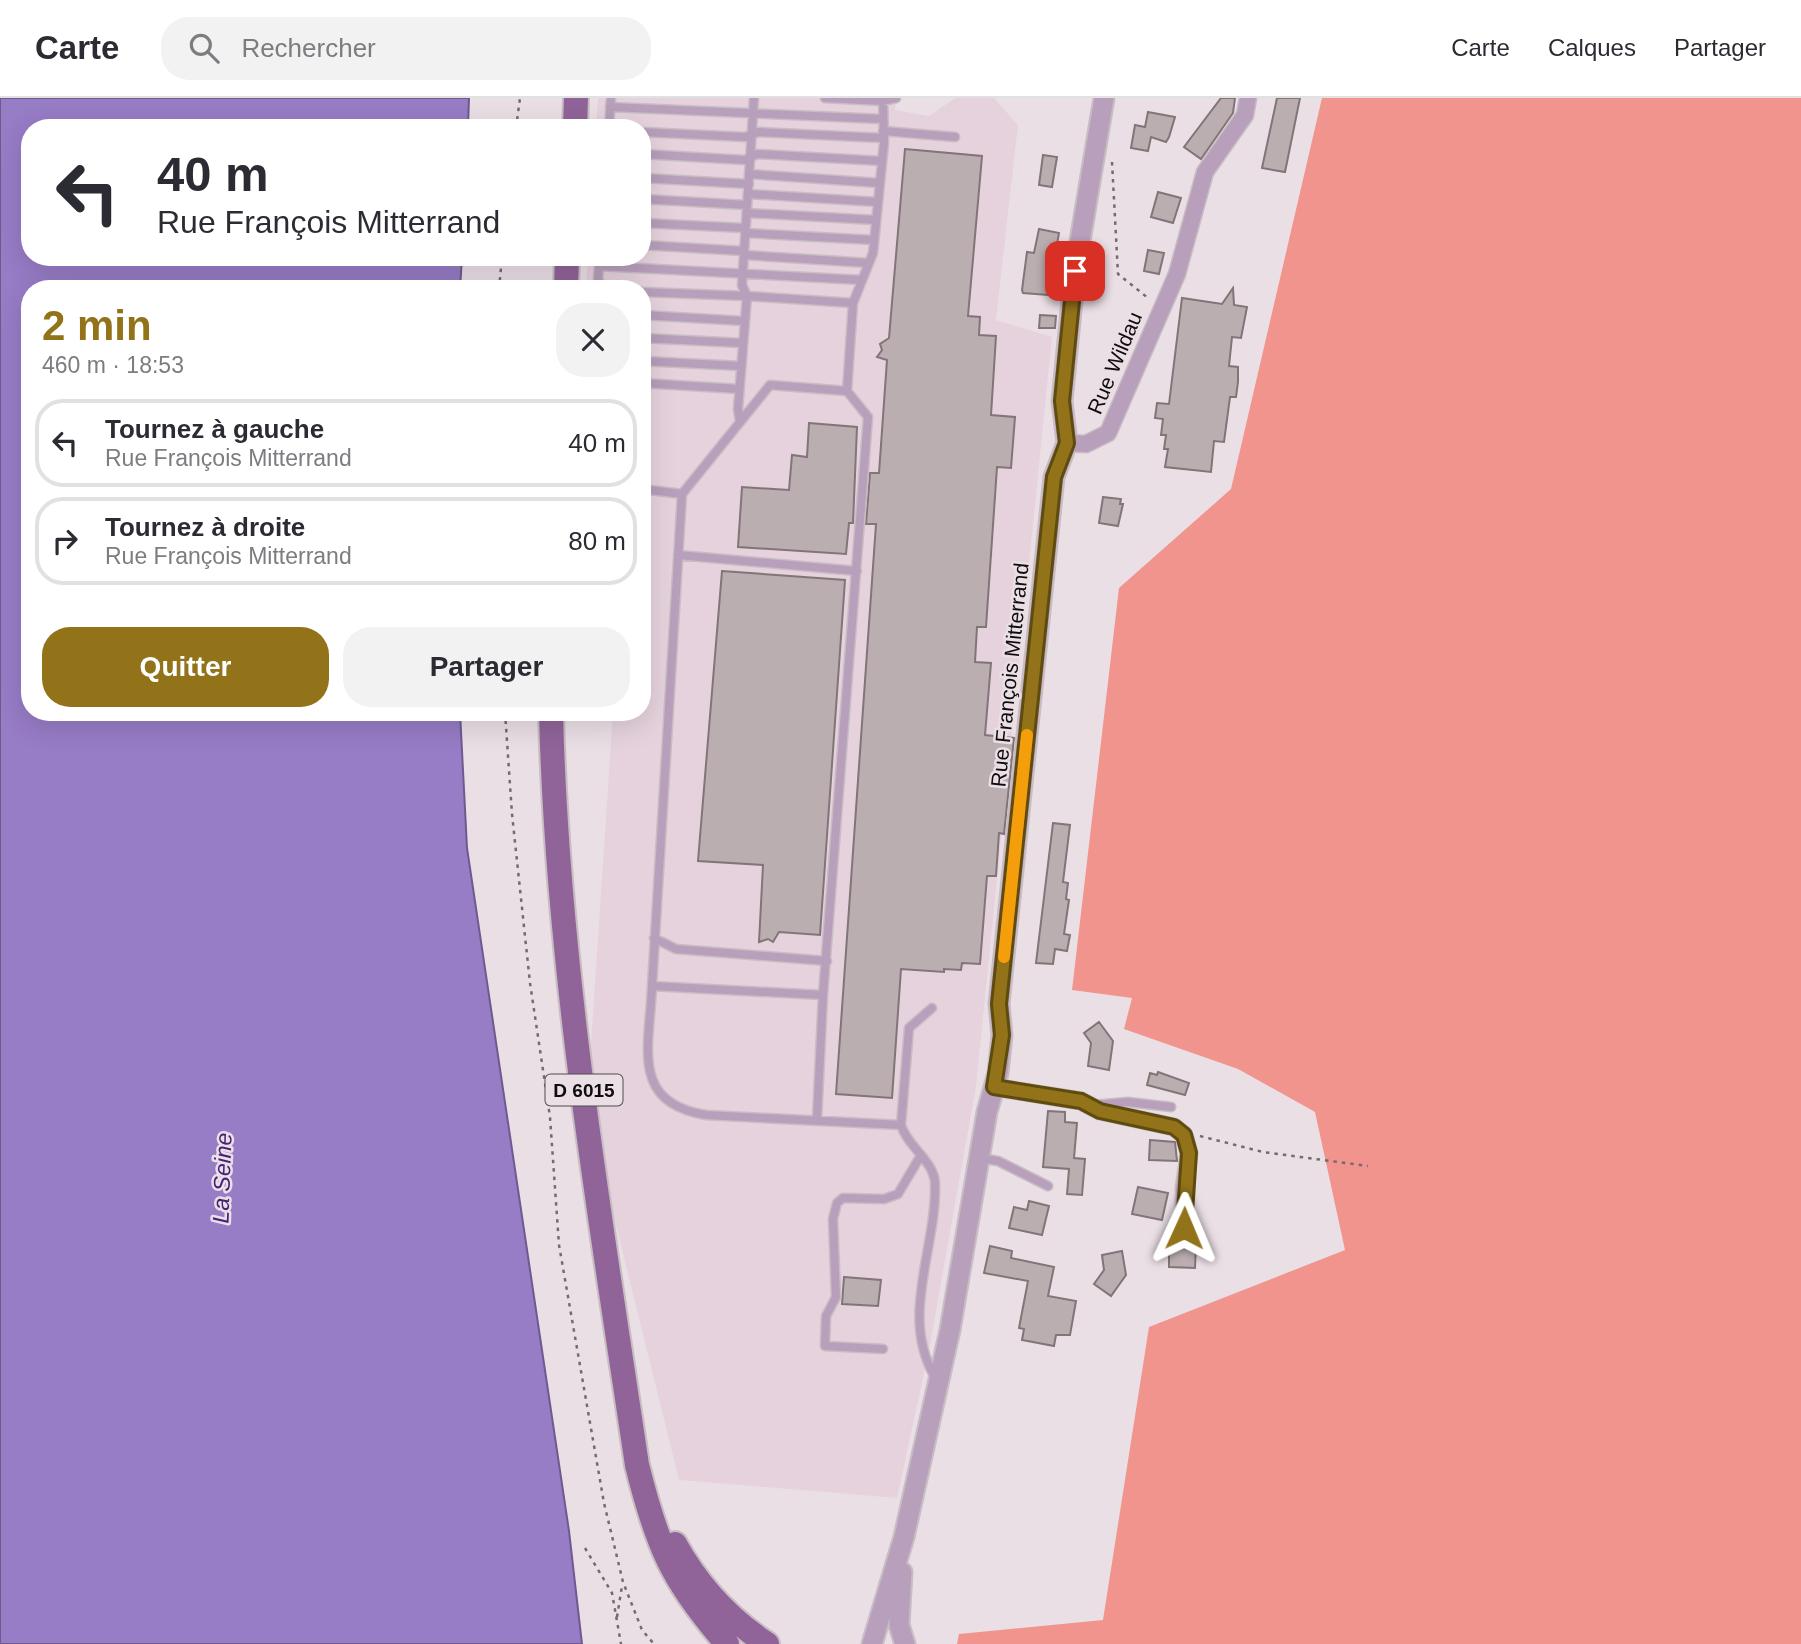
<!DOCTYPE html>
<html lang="fr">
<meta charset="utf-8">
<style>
:root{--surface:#fff;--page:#f2f2f3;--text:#2b2b33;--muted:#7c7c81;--line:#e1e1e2;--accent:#927319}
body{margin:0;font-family:Arial,sans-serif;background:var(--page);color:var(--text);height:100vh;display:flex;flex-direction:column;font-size:26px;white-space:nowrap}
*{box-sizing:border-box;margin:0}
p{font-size:23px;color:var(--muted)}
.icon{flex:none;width:38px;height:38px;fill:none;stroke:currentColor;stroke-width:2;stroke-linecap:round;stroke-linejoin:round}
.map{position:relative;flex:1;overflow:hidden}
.details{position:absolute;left:21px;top:182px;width:630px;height:441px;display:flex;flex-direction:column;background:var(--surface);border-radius:28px;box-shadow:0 7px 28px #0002}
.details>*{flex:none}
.top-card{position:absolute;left:21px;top:21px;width:630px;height:147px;border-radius:28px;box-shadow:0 7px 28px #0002;background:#fff;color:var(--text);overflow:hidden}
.pin{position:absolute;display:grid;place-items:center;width:60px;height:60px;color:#fff;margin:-30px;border-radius:14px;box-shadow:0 4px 10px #0006}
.me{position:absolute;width:77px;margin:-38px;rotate:1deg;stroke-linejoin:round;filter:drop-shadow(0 0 5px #0008)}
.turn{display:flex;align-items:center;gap:24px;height:147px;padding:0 21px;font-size:32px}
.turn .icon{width:91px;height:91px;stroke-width:2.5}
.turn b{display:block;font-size:49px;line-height:60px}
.round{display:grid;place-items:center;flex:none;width:74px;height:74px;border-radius:28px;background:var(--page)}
.head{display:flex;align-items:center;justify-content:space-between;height:119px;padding:0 21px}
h1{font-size:42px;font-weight:700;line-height:52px;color:var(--accent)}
.action{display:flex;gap:14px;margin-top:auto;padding:14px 21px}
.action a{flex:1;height:80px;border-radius:28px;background:var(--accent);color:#fff;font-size:28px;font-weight:700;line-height:80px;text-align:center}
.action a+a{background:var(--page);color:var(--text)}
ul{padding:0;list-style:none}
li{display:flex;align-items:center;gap:21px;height:88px;margin:0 14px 10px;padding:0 7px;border:4px solid var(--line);border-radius:28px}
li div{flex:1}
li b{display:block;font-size:26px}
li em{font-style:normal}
header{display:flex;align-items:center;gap:42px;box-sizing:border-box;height:98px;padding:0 35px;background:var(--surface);border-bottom:2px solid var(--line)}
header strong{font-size:33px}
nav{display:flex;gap:38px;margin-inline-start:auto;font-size:24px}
.search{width:490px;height:63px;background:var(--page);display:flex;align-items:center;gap:18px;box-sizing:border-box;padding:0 24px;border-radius:28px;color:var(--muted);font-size:26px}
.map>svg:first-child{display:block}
.built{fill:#e5d2dd}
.forest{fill:#f0948d}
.water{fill:#977cc6;stroke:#6e5a8f;stroke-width:2}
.building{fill:#bbaeb1;stroke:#817578;stroke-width:2}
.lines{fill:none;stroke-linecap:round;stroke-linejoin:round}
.service-casing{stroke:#c8bdc3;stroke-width:11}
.minor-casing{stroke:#c8bdc3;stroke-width:19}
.tertiary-casing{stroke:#c8bdc3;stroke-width:23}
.primary-casing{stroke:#c8bdc3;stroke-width:28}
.path{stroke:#736b70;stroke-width:2.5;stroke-dasharray:3.5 5;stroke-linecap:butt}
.service{stroke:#b89fbc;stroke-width:8}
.minor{stroke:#b89fbc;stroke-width:16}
.tertiary{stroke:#b89fbc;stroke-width:19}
.primary{stroke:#916499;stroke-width:24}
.route-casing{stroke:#5f4b10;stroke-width:18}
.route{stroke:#927319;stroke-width:12}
.slow{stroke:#f59e0b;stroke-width:12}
.labels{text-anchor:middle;stroke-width:5;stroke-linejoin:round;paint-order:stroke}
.shield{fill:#ebdfe6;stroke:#514b4f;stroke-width:2}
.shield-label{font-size:19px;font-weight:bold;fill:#0f0c0e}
.street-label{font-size:21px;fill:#0f0c0e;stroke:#ebdfe6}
.water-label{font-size:23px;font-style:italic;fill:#461e75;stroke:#ebdfe6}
</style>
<header>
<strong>Carte</strong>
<div class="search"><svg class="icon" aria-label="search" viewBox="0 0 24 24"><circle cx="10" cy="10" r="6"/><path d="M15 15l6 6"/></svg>Rechercher</div>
<nav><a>Carte</a><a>Calques</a><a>Partager</a></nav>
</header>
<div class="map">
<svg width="1801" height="1546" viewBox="0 0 1801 1546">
<rect width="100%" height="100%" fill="#ebdfe6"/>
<path class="built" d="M598,0h298l-1,12 34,6 26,-18h39l24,27 -22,195 56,17 -76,749 -46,259 -33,153 -218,-18 -65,-263 -25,-143 24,-362h29v-423l-56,-2 2,-30h54v-129h-46z"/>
<path class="forest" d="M1322,0h479v1546h-844l2,-10 144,-14 46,-293 196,-77 -30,-138 -77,-43 -114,-40 8,-31 -60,-8 47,-402 112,-99z"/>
<path class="water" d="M0,0h469l-1,30h-438v129h432l-2,32h-430v423h430l7,136 102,683 13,113h-582z"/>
<path class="building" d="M1221,0h14l-2,15 -32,46 -17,-12z
M1277,0h23l-15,74 -23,-4z
M1148,14l27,5 -6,20 -3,5 -15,-5 -3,14 -17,-3 4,-23 10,2z
M905,51l77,7 -14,160 12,1 -1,18 17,1 -5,79 24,2 -4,51 -14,-1 -11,160h-9l-2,35 16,1 -6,72 29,3 -10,96 -5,-1 -3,43h-9l-7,88 -18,-1 -1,7 -17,-1v3l-43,-3 -9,129 -56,-4 40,-570h-10l4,-51h9l8,-113 -10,-3 5,-7 -2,-6 9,-6z
M1043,57l14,2 -5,30 -13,-2z
M1158,94l23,6 -8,25 -22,-6z
M1039,131l20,4 -11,62 -25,-2 -1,-3 5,-38 7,1z
M1148,152l16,3 -5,21 -15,-3z
M1233,190l1,17 13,2 -6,31 -9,-1 -3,29 9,1v15l-2,15h-6l-6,45 -10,-1 -3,31 -46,-5 3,-18h-4l2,-14h-5l2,-16 -8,-1 2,-15 12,1 13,-106 40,6z
M1040,217l16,1 -1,12h-16z
M809,325l48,4 -4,96h-4l-3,31 -108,-7 4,-60 47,3 3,-35 15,2z
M1103,399l18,2 -1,5h3l-5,22 -19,-3z
M722,473l123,9 -25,355 -41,-3 -6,10 -5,-3 -9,3 4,-77 -65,-4z
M1053,725l17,2 -7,57 5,1 -2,16 3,1 -5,34 6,1 -3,16 -12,-2 -2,15 -17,-1z
M1099,924l14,19 -4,29 -21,-4 3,-23 -7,-10z
M1158,974l31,11 -4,12 -38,-10 3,-12 7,2z
M1048,1013l17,1v10l12,1 -3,35 11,1 -3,36 -15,-1 2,-25 -26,-2z
M1150,1042l25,2 2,19 -28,-1z
M1138,1089l30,6 -6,27 -30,-6z
M1029,1103l20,5 -7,29 -33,-7 5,-21 13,3z
M1169,1144l27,3 -1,23 -26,-1z
M990,1148l22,5 -1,7 43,9 -6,29 28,5 -6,34h-14l-2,11 -32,-6 2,-11 -5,-1 9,-47 -44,-8z
M1122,1153l4,24 -15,21 -17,-12 10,-14 -2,-15z
M844,1179l37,3 -3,26 -36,-2z"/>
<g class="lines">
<defs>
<path id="service" d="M825,0l57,3 14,-3
M610,9l272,12
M609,30l2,-30
M883,33l72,6
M642,34l103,5 14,-5 124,6
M642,56l103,6 12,-6 125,7
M749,76l131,9
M642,80l107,6
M748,96l130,8
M642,101l105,6
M747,115l129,7
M642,125l103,5
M745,135l129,7
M642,147l102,6
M744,157l125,8
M600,159l-2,21 4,11
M599,168l263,14
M642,194l105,4 -5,-11 12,-187
M642,217l102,6
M642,240l100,5
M642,263l99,5
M642,285l97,6
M847,293l6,-88 20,-50 11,-110 -1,-45
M740,324l-2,-13 9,-113 106,7
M642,391l40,5
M678,457l179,16
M654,840l22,11 151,12
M652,888c-2,59 -23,117 54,129l195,10
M932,910l-23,20 -8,97c6,21 33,36 34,58 2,66 -36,133 0,194
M1094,1007l34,-3 43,5
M817,1021l6,-124 45,-578 -21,-26 -77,-6 -88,109 -30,492 171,9
M980,1060l18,3 50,25
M883,1251l-58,-3 1,-30 10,-19 -3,-78 4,-16 6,-5 41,1 14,-5 23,-39"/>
<path id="minor" d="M1067,345l19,1 22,-11 69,-159 28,-102 40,-57 3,-17
M994,989l87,14 19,10 74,16 10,8 5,18 -5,35v40"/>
<path id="tertiary" d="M902,1474l-3,53 6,19
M872,1546l32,-107 46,-207 37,-218 11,-39 4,-38 -3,-31 55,-527 13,-34 -5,-42 13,-130 29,-173"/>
<path id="primary" d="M575,30l1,-30
M566,191l1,-32
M551,614c6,253 49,504 86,753 20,81 35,116 90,179
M675,1446c22,40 54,75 92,100"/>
</defs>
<use href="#service" class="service-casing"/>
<use href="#minor" class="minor-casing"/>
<use href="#tertiary" class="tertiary-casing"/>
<use href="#primary" class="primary-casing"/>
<path class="path" d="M516,30l4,-30
M1112,64l6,112 30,24
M499,191l3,-32
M505,614l7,102 18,169 20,134 9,128 45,258 19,79 19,48 12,14
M1200,1038l63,16 105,14
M585,1450l27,45 9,51
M617,1519l5,-31"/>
<use href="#service" class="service"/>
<use href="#minor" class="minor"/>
<use href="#tertiary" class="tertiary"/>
<use href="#primary" class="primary"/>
</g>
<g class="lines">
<defs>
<path id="route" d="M1075,173l-13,130 5,42 -13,34 -55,527 3,31 -8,52 87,14 19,10 74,16 10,8 5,18 -5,75"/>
</defs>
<use href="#route" class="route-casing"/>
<use href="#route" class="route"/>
<path class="slow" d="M1004,859l23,-222"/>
</g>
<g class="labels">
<rect class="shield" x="545.5" y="976.5" width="77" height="31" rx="5"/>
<g class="shield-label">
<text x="584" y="999">D 6015</text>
</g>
<g class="street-label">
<text transform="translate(1115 265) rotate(-67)" y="7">Rue Wildau</text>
<text transform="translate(1010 577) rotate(-84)" y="7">Rue François Mitterrand</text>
</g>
<g class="water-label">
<text transform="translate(222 1080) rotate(-88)" y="8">La Seine</text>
</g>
</g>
</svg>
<div class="pin" style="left:1075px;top:173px;background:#d93025"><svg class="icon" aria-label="arrive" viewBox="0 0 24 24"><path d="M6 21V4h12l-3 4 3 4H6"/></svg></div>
<svg class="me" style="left:1184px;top:1130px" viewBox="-20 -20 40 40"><path d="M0-17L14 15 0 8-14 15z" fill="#927319" stroke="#fff" stroke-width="4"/></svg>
<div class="top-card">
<div class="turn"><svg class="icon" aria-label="left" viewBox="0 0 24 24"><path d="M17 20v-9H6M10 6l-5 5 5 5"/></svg><div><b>40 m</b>Rue François Mitterrand</div></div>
</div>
<section class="details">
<div class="head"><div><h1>2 min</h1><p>460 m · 18:53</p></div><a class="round"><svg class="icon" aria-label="close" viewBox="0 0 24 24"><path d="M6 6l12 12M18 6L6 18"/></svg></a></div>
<ul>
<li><svg class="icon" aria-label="left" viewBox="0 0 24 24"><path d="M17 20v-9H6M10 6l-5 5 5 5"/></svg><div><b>Tournez à gauche</b><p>Rue François Mitterrand</p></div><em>40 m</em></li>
<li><svg class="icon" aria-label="right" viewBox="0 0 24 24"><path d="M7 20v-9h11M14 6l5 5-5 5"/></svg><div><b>Tournez à droite</b><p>Rue François Mitterrand</p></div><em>80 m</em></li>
</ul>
<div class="action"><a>Quitter</a><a>Partager</a></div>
</section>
</div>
